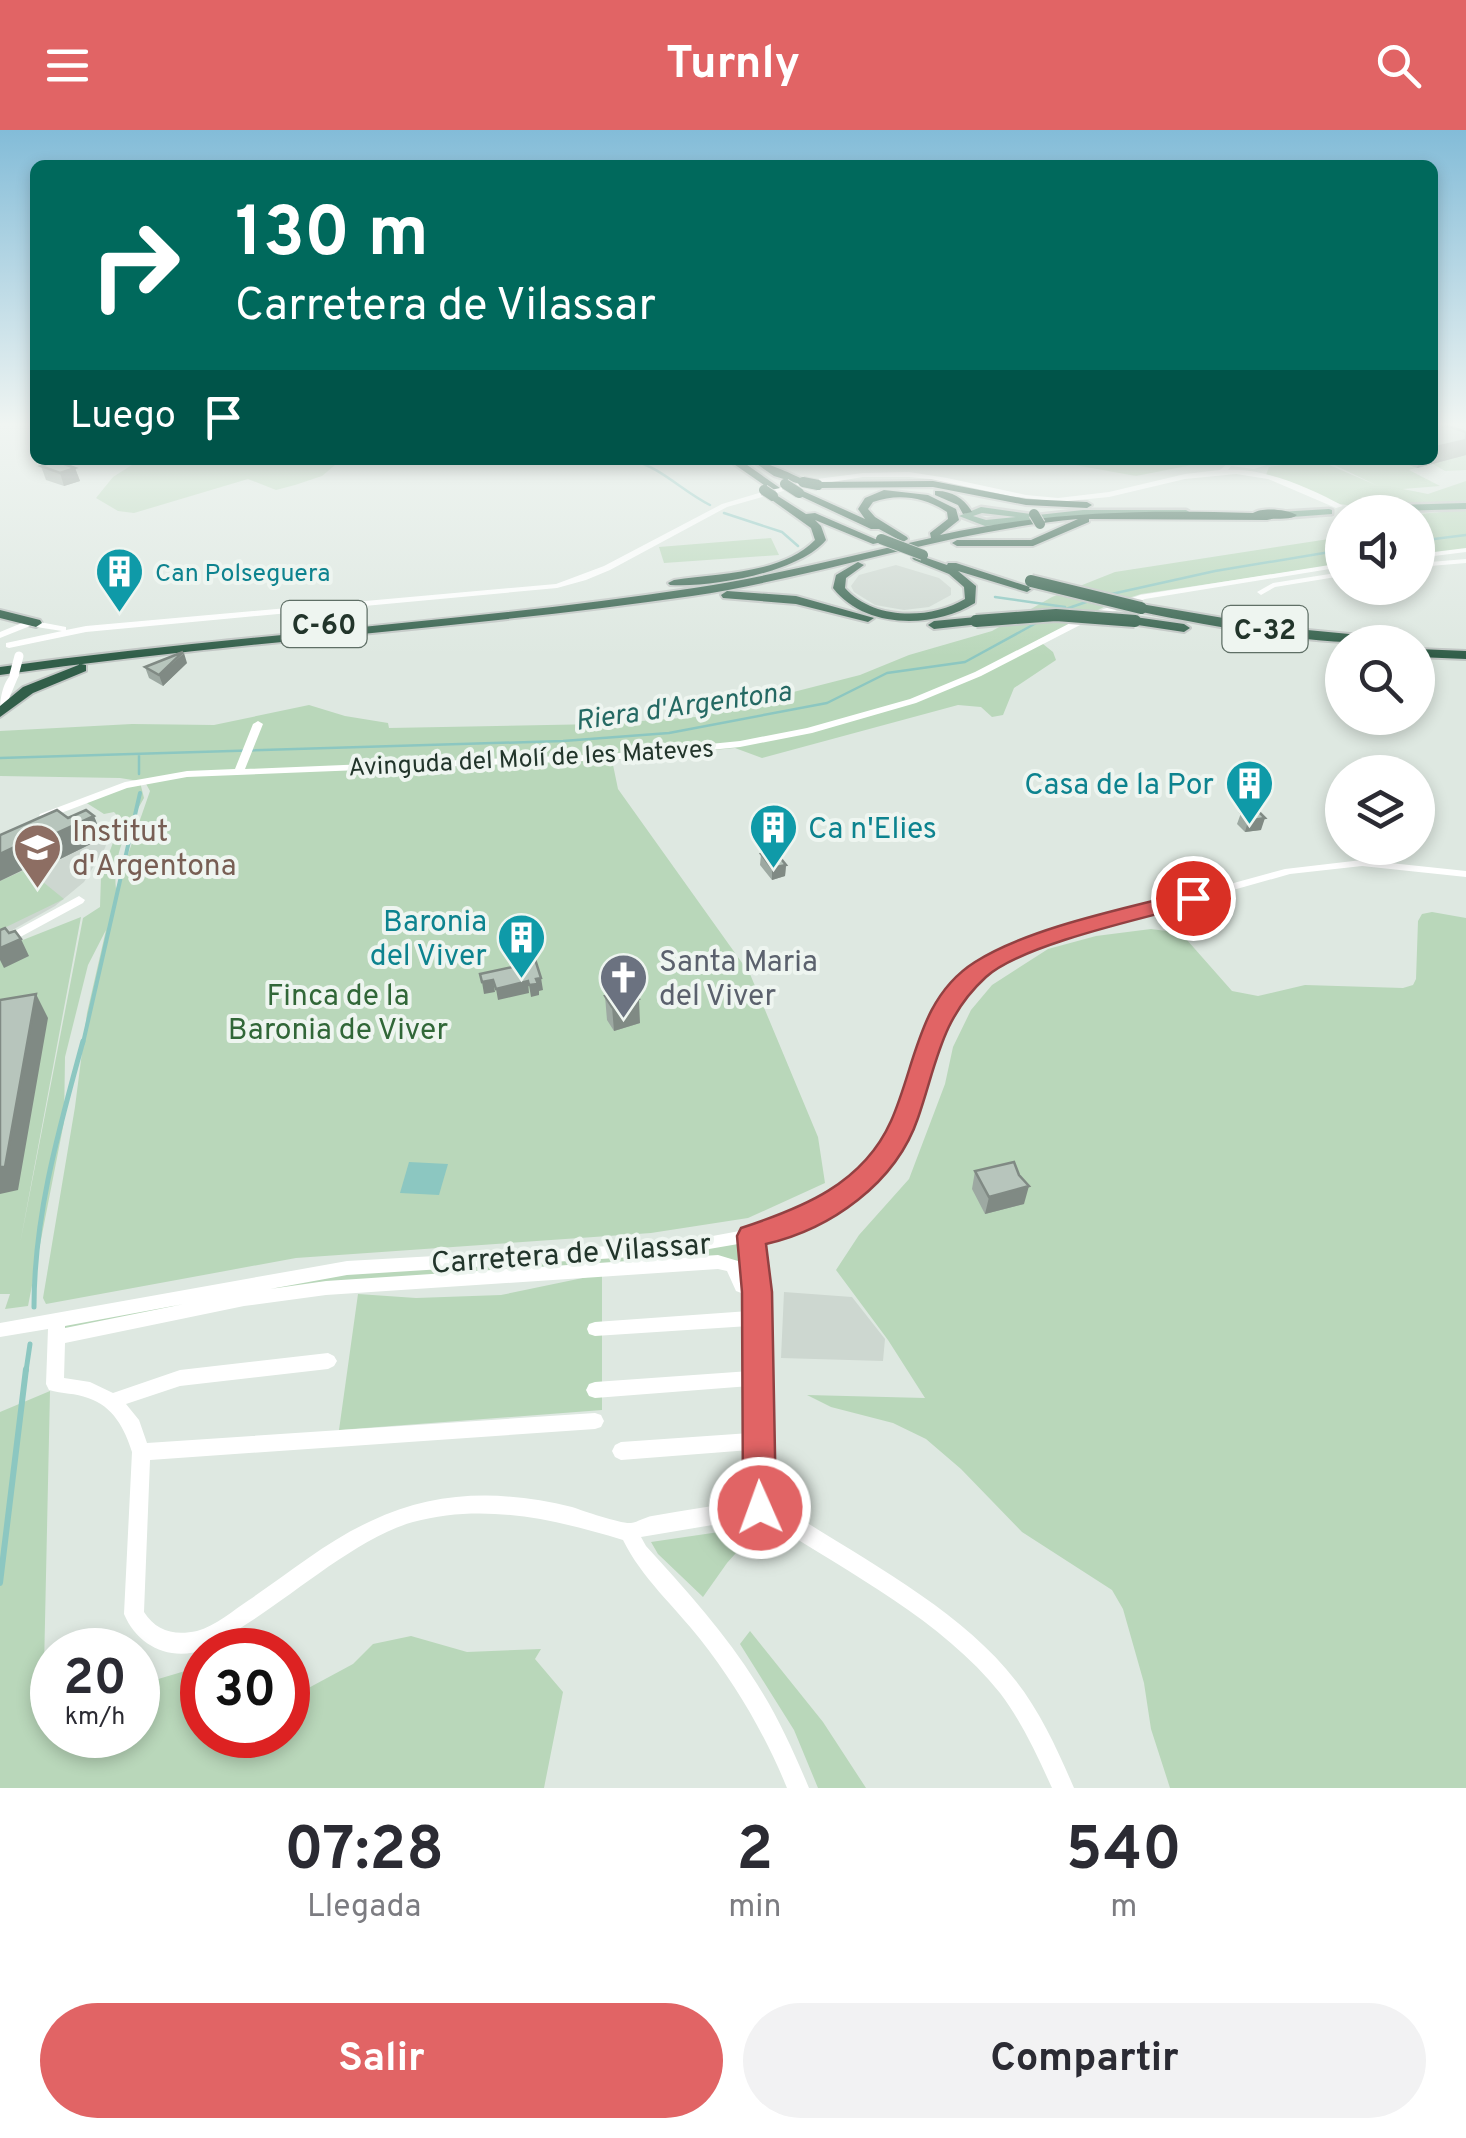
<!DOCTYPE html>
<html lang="es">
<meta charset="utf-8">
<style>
:root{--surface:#fff;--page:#f2f2f3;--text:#2b2b33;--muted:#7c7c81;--accent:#e16465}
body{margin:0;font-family:Overpass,sans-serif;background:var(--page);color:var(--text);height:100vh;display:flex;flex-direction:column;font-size:38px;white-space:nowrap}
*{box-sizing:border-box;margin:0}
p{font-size:32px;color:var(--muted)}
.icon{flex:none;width:55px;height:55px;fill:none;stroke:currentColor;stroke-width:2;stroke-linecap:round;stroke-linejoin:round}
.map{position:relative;height:1658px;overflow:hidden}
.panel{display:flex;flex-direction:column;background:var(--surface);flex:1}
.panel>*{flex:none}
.hud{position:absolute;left:30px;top:30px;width:1408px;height:305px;border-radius:15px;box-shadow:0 5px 15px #0003;background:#00695c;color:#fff;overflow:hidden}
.controls{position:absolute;left:1325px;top:365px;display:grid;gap:20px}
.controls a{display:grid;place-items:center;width:110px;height:110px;border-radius:50%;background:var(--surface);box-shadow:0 5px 15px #0003;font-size:50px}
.speed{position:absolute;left:30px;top:1498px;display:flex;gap:20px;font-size:50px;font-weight:700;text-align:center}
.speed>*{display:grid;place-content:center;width:130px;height:130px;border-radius:50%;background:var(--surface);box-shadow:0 5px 15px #0003;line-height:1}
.speed small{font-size:25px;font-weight:400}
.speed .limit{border:15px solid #d22;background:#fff;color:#111}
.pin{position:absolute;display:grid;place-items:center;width:85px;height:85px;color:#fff;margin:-42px;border:5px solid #fff;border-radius:50%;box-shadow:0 2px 10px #0007}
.me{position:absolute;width:110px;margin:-55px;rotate:358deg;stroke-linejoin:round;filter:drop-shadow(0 0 8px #0008)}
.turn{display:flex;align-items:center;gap:35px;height:210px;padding:0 40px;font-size:45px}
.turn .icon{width:130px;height:130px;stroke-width:2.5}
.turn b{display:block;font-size:70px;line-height:85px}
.then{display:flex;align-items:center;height:95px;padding:0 40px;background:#0003;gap:20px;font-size:38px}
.eta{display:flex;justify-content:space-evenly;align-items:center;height:170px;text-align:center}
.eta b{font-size:60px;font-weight:700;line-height:70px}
.action{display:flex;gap:20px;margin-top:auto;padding:20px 40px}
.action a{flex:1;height:115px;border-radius:60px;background:var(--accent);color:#fff;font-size:40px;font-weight:700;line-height:115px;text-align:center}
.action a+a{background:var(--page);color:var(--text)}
header{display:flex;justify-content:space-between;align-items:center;height:130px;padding:0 40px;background:var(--accent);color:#fff;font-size:45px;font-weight:700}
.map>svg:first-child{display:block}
.built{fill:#cdd7d0}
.green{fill:#b9d7ba}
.water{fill:#8cc7c1}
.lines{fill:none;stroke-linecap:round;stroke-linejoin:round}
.stream-far3{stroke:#8cc7c1;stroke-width:2.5}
.stream-far2{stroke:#8cc7c1;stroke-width:4}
.stream-far1{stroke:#8cc7c1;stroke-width:5}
.stream{stroke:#8cc7c1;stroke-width:6}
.major-casing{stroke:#c1c6c4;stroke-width:5}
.highway-casing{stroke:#c1c6c4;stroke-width:4}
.minor{fill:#fff;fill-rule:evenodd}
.major{fill:#68987f;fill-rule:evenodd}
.highway{fill:#315e49;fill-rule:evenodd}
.highway-bridge-far1-casing{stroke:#c1c6c4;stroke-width:12;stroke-linecap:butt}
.highway-bridge-casing{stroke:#c1c6c4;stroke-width:16;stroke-linecap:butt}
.minor-bridge{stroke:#fff;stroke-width:9}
.highway-bridge-far1{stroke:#315e49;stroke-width:10}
.highway-bridge{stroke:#315e49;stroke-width:12}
.wall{fill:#9da9a2}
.shaded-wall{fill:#808a84}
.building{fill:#b7c5bc;stroke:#808a84;stroke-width:2.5}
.route{fill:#e16465;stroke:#924142;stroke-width:2.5}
.labels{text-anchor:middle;stroke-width:8;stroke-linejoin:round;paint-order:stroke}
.far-culture-label{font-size:25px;fill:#0d838f;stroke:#eef5f0;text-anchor:start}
.far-street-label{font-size:25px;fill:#22352b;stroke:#eef5f0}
.shield{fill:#eef5f0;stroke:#5f6f66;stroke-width:2.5}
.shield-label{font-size:28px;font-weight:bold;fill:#22352b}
.far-water-label{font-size:28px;font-style:italic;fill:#246963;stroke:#eef5f0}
.culture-label{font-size:30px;fill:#0d838f;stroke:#eef5f0;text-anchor:end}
.education-label{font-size:30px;fill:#785e54;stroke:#eef5f0;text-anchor:start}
.worship-label{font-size:30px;fill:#5b616d;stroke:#eef5f0;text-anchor:start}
.park-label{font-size:30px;fill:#316738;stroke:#eef5f0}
.street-label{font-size:30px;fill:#22352b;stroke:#eef5f0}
</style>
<header><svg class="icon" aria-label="menu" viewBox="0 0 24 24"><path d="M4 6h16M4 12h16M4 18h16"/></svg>Turnly<svg class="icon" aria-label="search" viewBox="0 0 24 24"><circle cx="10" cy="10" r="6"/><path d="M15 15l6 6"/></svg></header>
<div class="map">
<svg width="1466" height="1658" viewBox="0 0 1466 1658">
<rect width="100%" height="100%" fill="#dee8e1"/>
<path class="built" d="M896,435l43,13 12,10v7l-22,12 -25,3 -29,-5 -21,-13 -3,-6 8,-11z
M109,705l-4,13 -21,34 -29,24 -55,31v-75z
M784,1162l68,5 33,42 -2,22 -102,-3z"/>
<path class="green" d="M1466,307v33l-21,1 -14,-8 -22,7 31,16 -37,3 25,5 38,-13v22l-90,6 -36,-5 -74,-29 3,-8 49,-7 60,26 -54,-26h108z
M341,330l-19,16 -27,9 -19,5 -28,-11 -114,34 -16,-2 -22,-13 17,-21 22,-14z
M1047,330h170l-81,16z
M1466,380v39l-48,6v-41z
M1342,407v27l-201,30 -31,10 -72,36 15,12 3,8 -42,28 -11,27 -11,2 -11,-10 -23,-2 -196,53 -27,-10 -123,12 6,29 132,185 68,163 7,46 -77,35 -97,15 -355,25 -250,46 -3,-6 32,-191 12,-94 19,-83 -18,35 -23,92 -1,65 -36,184 -23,3 5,-15h-10v-345l81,-32 -61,327 63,-326 17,-11 1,-31 20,-56 -7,-8 -10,2 -22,-14 58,-18 4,16c-16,28 -32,58 -28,91l34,-98 -5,-9 -25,-4 -120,-2v-45l132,-7 82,1 95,-20 36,11 43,7 1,5 211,-4 95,-7 165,-42 49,-20 83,-24 60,-34 63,-25z
M771,408l8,17 -115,8 -5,-16z
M27,739l37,30 -64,31v-49z
M1432,782l34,6v870h-296l-19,-59 -7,-46 -21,-74 -11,-19 -90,-58 -61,-63 -35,-30 -33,-16 -62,-16 -24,-12 118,3 -37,-58 -52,-70 23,-35 50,-56 36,-95 8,-37 18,-37 21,-25 56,-36 48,-13 55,-7 23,3 13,8 45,51 26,5 47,-11 98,3 10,-3 3,-6 2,-58 4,-7z
M750,1109l7,53 -25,-26 -406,22 -269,49v-16l231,-44z
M602,1144v136l-263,20 19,-136 58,4 85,-3z
M50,1261l-6,277 8,7v60h86v-50l64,-19v69h86v-36l65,-35 20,-20 38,-8 56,16 74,-3 -6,10 28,33 -19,96h-544v-376z
M760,1396l-33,37 -24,34 -45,-43 -7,-12z
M750,1501l73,91 43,66h-48l-24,-58 -54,-86z"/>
<path class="water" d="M409,1032l39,2 -9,31 -39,-2z"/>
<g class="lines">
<path class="stream-far3" d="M632,330c30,8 50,31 78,45
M724,383l58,19 16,14
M1418,411l48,-6
M1107,465l108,-24 127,-21
M995,467l70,10
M1060,481l29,-10
M139,625v19
M0,628l563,-17 106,-8 158,-30 60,-30 78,-11 73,-40"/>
<path class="stream-far2" d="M83,913l57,-250"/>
<path class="stream-far1" d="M34,1177c0,-92 25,-178 49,-266
M26,1241l4,-27"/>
<path class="stream" d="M0,1453l26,-214"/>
<defs>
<path id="major" d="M1466,373v6l-104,3 -4,-3 4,-3z
M981,377l57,8 45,-5h103l5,3 -5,3h-103l-98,10 -26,-10zM982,383l34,4 -30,3 -13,-4z
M1329,379l3,1v4l-53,4 -5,-3 5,-3z"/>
<path id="highway" d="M728,330h12l40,28 -9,2z
M751,330c11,0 46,16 57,22l-5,3 -29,-9z
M933,351l93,18 61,3 5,3 -5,3 -61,-3 -93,-18 -115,1 -5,-3 5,-3z
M884,360l44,5 28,14 3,11 -19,15c111,-24 201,-25 313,-22 9,-6 34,-4 44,2 -7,6 -21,2 -30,5l-178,-1v3l-56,24h-76l-5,-3 5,-3h74l47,-21c-131,12 -256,57 -386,77 -230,33 -462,46 -692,79v-8c230,-32 464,-44 694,-79 80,-12 158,-33 237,-50l-1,-5 18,-14 -1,-7c-22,-15 -49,-19 -74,-10l-5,7 7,8 32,20 1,2 -5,3 -24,-13h-8l-77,-36 9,-2 62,28 -7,-10 7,-11z
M935,361c16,-1 30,8 37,21l-9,2 -5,-9 -23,-10z
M773,363l33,21 9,-1 67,29 -9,2 -58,-24 6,6 5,14c-26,32 -115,48 -156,45l-2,-2 6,-3c45,-7 108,-6 141,-40l-4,-12 -42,-30 -1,-2z
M918,425l29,10 1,-2h8l77,25 -6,4 -69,-21 18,15 -1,17c-42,26 -110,26 -142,-15l3,-13 22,-13 6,3 -18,13 -1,10c28,32 85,32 120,11l-1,-12 -15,-13 -35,-14 -2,-2z
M727,461l69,5 78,22 -6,4 -72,-18 -73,-6 -2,-3z
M1141,474l135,23 115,11 6,4c-80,5 -181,-15 -260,-31v-6z
M0,480l40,10 2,3 -6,4 -36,-9z
M976,487l4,1v6l-46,5 -6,-4 6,-4z
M1135,487l49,7 6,4 -6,4 -53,-8v-6z
M1418,519l48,2v8l-48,-2z
M81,534l5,1v6l-53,22 -33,24v-11l23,-19z"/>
</defs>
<use href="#major" class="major-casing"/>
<use href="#highway" class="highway-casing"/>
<path class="minor" d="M1432,293h25l-25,3z
M1271,330h11l-28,9 -23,-3 -3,4c37,-2 83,18 115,36l-7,2 -68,-29 -32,-5 -51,5 -76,18 -51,5 -48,-6 -79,-17 -22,-2h-46l-69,11 -67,19 -117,63 -24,10 -29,8 -471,44 -77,16 -3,-1v-4l56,-12 -32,-5 -30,12v-6l29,-12 37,7v3l20,-4 470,-42 48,-18 118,-62 47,-14 48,-11 46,-6 46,-1 38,6 79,17 32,3 51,-6 76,-18 35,-4 9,-8 25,3z
M1466,418v4l-48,6v-4z
M1466,429v4l-48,4v-4z
M1342,433v4l-197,32 -61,24 -103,53 -65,27 -104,30 -72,14 -130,13 -423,17 -60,11 -79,30 -4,1 -5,-3 1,-2 85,-32 62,-11 48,-2 18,-45 5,-3 5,3 -18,45 365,-15 130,-13 67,-13 103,-29 65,-27 103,-53 62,-24z
M1342,442v4l-67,11 -14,8 -4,-3 16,-9z
M14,542l5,3 -14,33 -5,3c0,-13 3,-31 14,-39z
M1362,730l104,11v6l-104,-11 -72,8 -245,69 -41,17 -32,23 -19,21 -14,30 -29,89 -24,40 -26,29 -35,24 -40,18 -26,6 6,52 4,211 15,5c76,50 176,100 232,173 25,32 42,70 58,107h-22c-15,-33 -30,-66 -52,-95 -58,-73 -153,-121 -230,-171l-10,-5 -119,20 5,9c40,44 80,88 111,138 21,33 37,68 52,104h-22c-22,-54 -51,-103 -87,-149 -25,-32 -59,-62 -77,-99 -69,-21 -139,-37 -210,-18 -56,16 -118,72 -168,103 -12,8 -26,18 -39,24 -35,13 -68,-2 -82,-35l8,-162c-7,-23 -19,-46 -44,-54 -12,-5 -26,-4 -39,-8l-3,-6 2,-55 -48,8v-14l347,-62 333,-19 98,-18 37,-16 35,-24 26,-29 20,-33 29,-88 16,-32 21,-25 34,-23 41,-17 248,-68zM744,1113l4,38 -10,-20 -20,-6 -392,26 -56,8 77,-14 333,-21zM718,1139l9,2 9,20 13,5v15l-154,11 -6,2 -2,5 2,5 6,2 154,-10 1,45 -155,11 -6,2 -3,6 3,6 6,2 155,-12v47l-129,9 -6,3 -3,6 3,6 6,3 129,-10 1,50c-33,5 -66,10 -99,16 -7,1 -14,6 -21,7 -10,1 -47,-12 -59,-16 -69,-17 -136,-17 -201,14 -44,20 -82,52 -122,79 -15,10 -34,26 -52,31 -23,5 -41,0 -53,-19l6,-152 445,-31 6,-2 3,-6 -3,-6 -6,-2 -448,30 -8,-23 -13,-16 54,-18 148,-17 6,-3 3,-5 -3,-5 -6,-3 -148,17 -67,23 -23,-11 -26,-4 1,-35 179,-37 82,-11zM184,1174l-119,24v-2z
M79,766l6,4 -2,3 -83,45v-9z"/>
<use href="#major" class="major"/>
<use href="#highway" class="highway"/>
<defs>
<path id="highway-bridge-far1" d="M803,352l15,3
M785,354l14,9
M764,360l9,6
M1034,384l6,10
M881,409l42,16
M1031,451l10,3"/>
<path id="highway-bridge" d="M1031,451l110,27
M976,491l80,-6 79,6"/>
</defs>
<use href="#highway-bridge-far1" class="highway-bridge-far1-casing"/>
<use href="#highway-bridge" class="highway-bridge-casing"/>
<path class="minor-bridge" d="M14,545l5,-19"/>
<use href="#highway-bridge-far1" class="highway-bridge-far1"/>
<use href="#highway-bridge" class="highway-bridge"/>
</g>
<path class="wall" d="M1466,302v23l-49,13 -21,-8h36z
M41,336l34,2 5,13 -16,5 -18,-6z
M187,533l-24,23 -14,-8 -4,-11z
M1241,683l20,17 -16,2 -8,-8z
M0,705l103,3 -49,24z
M761,724l25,11 -1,11 -13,4 -12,-15z
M605,866l35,27 -26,8 -7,-11z
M975,1041l49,33 -39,10 -13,-25z"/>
<path class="shaded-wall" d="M1466,310v15l-49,13 3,-8h12v-12z
M75,338l5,13 -16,5 -4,-13z
M184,523l3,10 -24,23 -4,-11z
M94,686l9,22 -49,24 -10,-23z
M1265,688l-4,12 -16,2 3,-11z
M38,706l10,22 -48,23v-27z
M786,735l-1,11 -13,4v-12z
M21,809l8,17 -25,12 -4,-8v-12z
M541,848l2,12 -4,1v4l-8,2 -2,-12 7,-6z
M493,850l2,12 -11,2 -2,-12z
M528,851l1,12 -31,7 -2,-11z
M36,864l12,24 -30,172 -18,4v-27z
M639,869l1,24 -26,8 -2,-24z
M1029,1056l-5,18 -39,10 4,-17z"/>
<path class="building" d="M1442,294l24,8v8l-34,8v-21z
M56,331l19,7 -15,5 -19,-7z
M183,522l-24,23 -14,-8z
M57,680l11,8 18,-8 8,6 -50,23 -6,-3 -38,18v-19z
M1257,680l8,8 -17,3 -7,-8z
M774,720l12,15 -14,3 -11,-14z
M5,798l4,5 6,-2 6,8 -21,9v-18z
M534,826l7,22 -5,1 2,5 -9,1 -1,-4 -32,8 -3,-9 -11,2 -2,-8 46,-10 -2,-5z
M634,858l5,11 -27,8 -7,-11z
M36,864l-31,173h-5v-167z
M1014,1032l5,13 10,11 -40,11 -14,-26z"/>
<linearGradient id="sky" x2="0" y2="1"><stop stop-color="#83bcd8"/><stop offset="0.56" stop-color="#f0f5f2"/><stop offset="1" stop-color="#f0f5f2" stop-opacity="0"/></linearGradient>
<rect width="1466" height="526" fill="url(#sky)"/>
<path class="route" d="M1193,761l11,7 -4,5c-51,14 -178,41 -214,74 -45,41 -49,86 -68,141 -22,65 -87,111 -152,126l6,48 4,216 -5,11 -11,5 -12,-5 -5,-11 -1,-216 -5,-56 4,-8c61,-20 122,-44 150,-107 25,-56 27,-123 84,-159 55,-35 153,-54 218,-71z"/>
<defs>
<symbol id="building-pin" viewBox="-11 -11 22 30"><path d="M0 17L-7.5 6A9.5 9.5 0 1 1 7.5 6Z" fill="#0f9aa8" stroke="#eef5f0"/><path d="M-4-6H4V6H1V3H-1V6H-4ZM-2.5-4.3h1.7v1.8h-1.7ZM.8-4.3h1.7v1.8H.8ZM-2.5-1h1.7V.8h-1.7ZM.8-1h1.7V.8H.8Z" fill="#fff"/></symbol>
<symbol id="school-pin" viewBox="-11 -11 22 30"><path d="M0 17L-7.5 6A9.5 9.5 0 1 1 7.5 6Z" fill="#8d6e63" stroke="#eef5f0"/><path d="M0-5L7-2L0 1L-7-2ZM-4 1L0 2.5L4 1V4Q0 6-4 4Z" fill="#fff"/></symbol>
<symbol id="church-pin" viewBox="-11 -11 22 30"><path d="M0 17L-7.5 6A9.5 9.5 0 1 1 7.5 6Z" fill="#6b7280" stroke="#eef5f0"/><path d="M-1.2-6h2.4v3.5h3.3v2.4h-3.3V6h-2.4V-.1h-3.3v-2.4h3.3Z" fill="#fff"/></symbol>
</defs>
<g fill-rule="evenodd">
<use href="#building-pin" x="92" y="414" width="55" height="75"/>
<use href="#building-pin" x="1222" y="626" width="55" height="75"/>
<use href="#building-pin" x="746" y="670" width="55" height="75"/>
<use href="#school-pin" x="10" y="690" width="55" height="75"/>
<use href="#building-pin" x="494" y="780" width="55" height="75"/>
<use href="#church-pin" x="596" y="820" width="55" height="75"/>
</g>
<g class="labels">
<g class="far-culture-label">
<text x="155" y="451">Can Polseguera</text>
</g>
<g class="far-street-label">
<text transform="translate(531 627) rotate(-3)" y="9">Avinguda del Molí de les Mateves</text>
</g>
<g class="shield">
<rect x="281.5" y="471" width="85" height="46" rx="8"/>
<rect x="1222.5" y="476" width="85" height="46" rx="8"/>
</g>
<g class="shield-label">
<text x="324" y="504">C-60</text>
<text x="1265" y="509">C-32</text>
</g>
<g class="far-water-label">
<text transform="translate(683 575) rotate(-8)" y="10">Riera d'Argentona</text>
</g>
<g class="culture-label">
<text x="1214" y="664">Casa de la Por</text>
<text x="808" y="708" text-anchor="start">Ca n'Elies</text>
<text x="487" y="801">Baronia<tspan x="487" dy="34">del Viver</tspan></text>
</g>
<g class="education-label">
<text x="72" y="711">Institut<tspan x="72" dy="34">d'Argentona</tspan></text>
</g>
<g class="worship-label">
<text x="659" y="841">Santa Maria<tspan x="659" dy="34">del Viver</tspan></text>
</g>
<g class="park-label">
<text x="338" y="875">Finca de la<tspan x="338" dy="34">Baronia de Viver</tspan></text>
</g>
<g class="street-label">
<text transform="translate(571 1123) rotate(-4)" y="10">Carretera de Vilassar</text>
</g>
</g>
</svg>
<div class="controls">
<a><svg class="icon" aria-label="sound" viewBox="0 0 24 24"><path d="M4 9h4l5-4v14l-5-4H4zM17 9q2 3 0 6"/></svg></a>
<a><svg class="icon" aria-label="search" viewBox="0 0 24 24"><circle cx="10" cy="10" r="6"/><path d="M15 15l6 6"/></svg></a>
<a><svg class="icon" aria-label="layers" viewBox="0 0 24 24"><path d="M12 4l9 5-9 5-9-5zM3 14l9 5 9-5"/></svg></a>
</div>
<div class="speed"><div>20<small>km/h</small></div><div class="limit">30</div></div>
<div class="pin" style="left:1193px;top:768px;background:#d93025"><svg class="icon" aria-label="arrive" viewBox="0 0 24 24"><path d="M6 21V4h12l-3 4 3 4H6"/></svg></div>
<svg class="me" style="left:760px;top:1378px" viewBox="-20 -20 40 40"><circle r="17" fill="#e16465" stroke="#fff" stroke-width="3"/><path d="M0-11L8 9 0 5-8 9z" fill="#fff"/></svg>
<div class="hud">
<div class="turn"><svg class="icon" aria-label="right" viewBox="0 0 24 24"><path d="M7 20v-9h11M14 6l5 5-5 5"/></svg><div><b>130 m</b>Carretera de Vilassar</div></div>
<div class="then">Luego<svg class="icon" aria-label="arrive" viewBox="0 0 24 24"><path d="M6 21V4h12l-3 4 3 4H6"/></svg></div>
</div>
</div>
<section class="panel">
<div class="eta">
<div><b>07:28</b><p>Llegada</p></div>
<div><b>2</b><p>min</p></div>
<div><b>540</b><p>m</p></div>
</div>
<div class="action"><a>Salir</a><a>Compartir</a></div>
</section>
